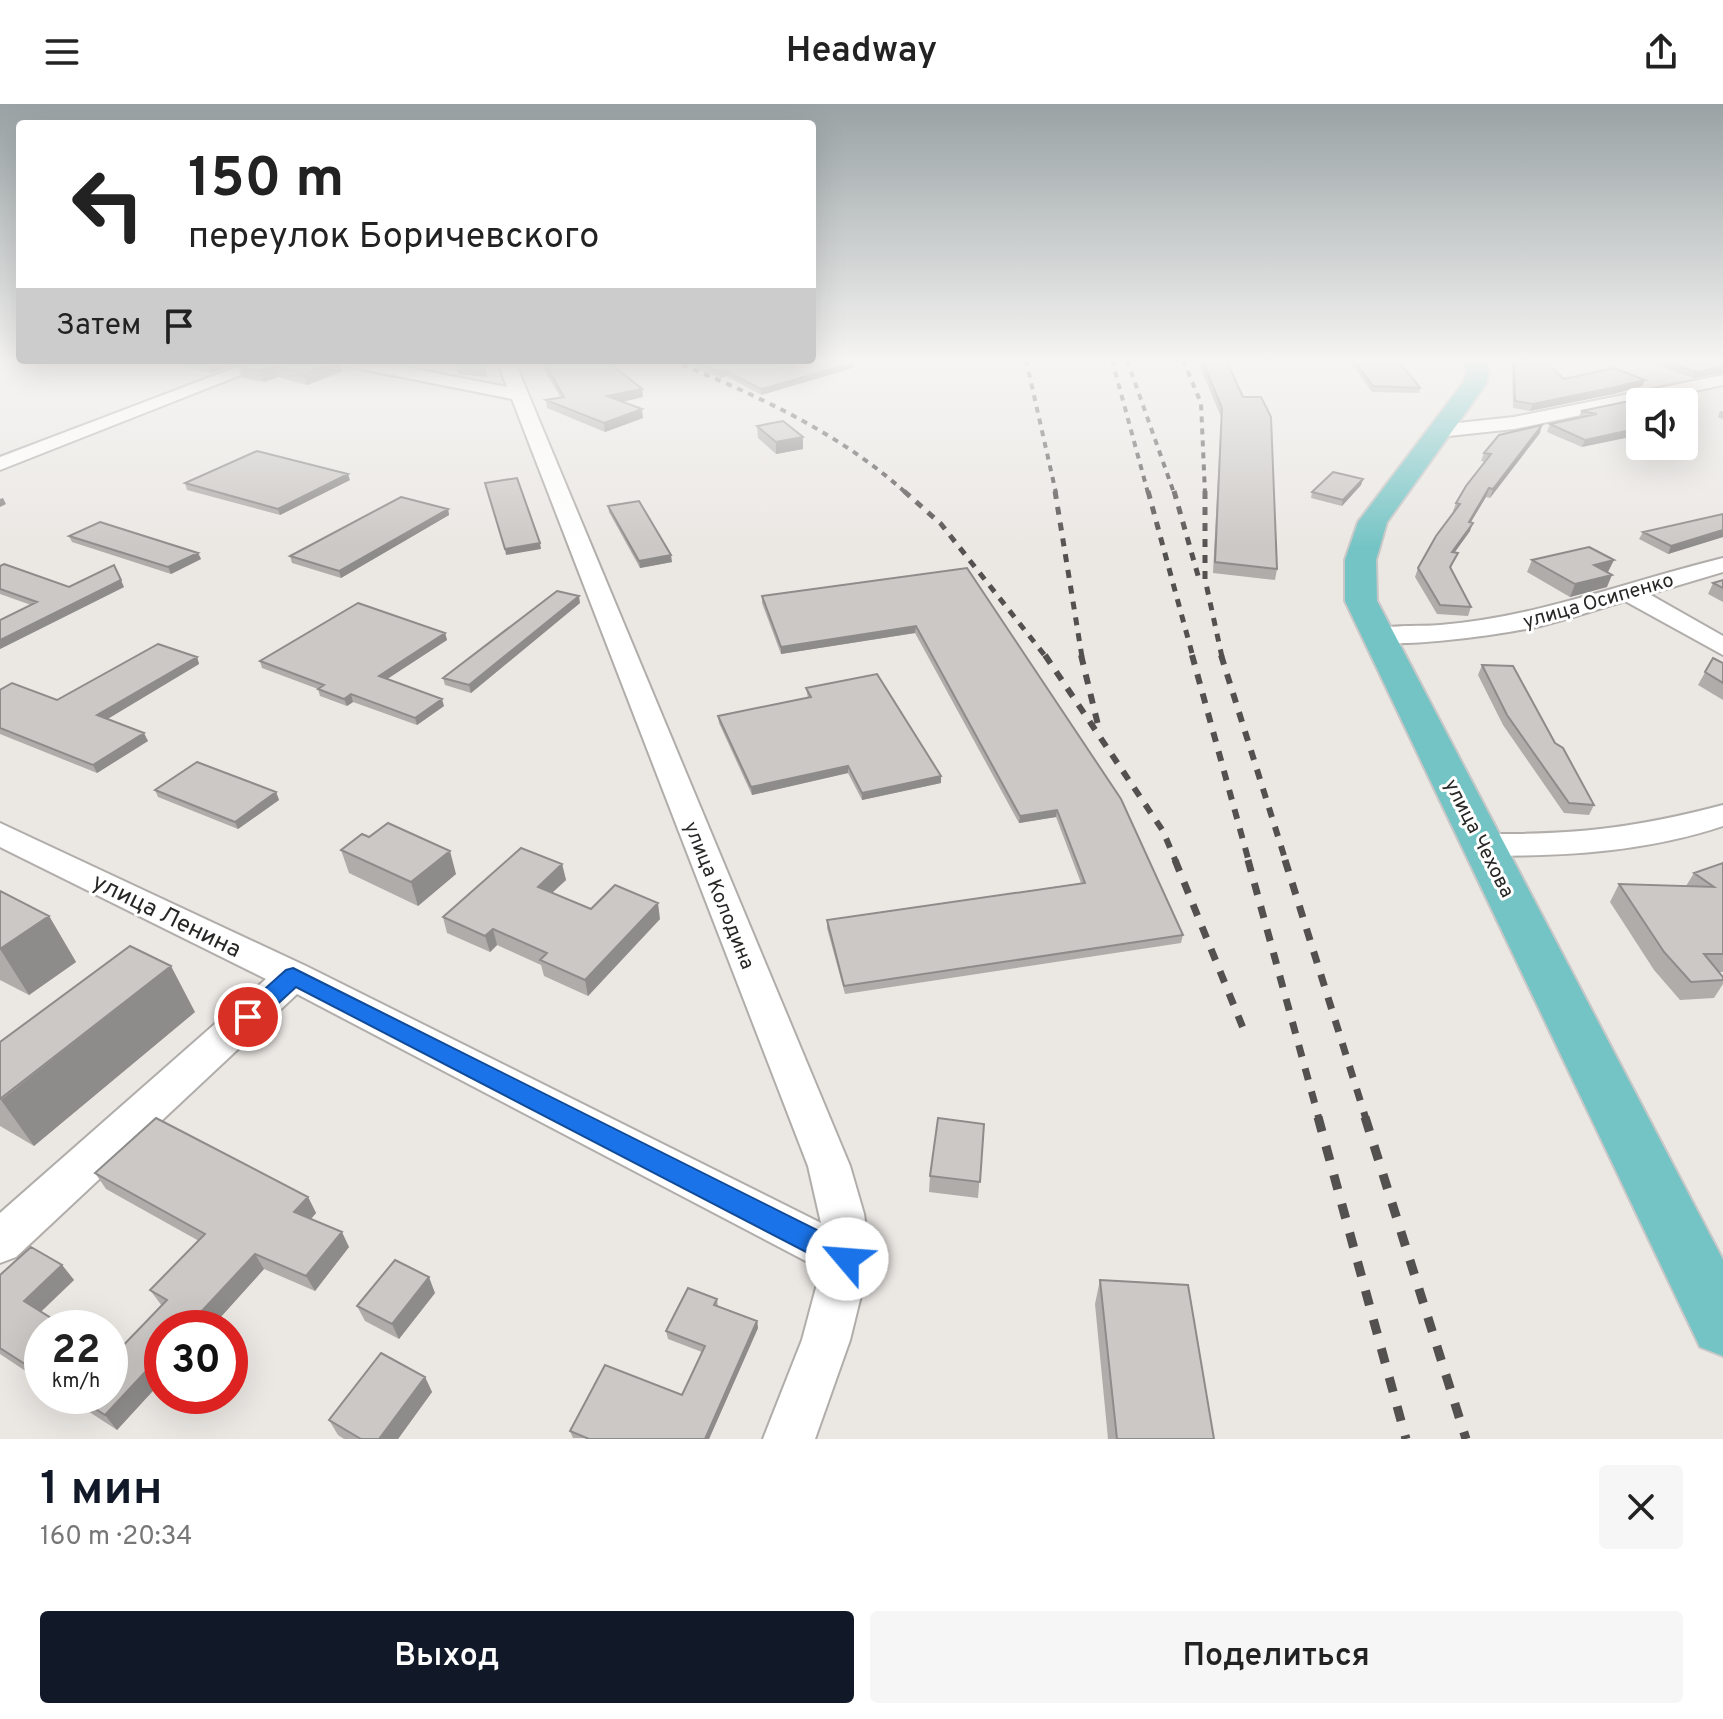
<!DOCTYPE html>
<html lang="ru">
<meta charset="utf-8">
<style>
:root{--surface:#fff;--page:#f6f6f6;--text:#222;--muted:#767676;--accent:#111827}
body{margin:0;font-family:Overpass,sans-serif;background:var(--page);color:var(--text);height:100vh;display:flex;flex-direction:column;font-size:30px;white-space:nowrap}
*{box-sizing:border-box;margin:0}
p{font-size:26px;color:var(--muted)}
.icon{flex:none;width:44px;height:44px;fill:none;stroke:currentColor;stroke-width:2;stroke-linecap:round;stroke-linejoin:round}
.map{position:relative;height:1335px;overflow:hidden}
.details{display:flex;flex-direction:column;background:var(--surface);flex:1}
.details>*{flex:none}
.guide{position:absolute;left:16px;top:16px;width:800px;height:244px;border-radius:8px;box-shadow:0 8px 32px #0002;background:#fff;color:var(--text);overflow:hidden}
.controls{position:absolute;left:1626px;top:284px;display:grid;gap:16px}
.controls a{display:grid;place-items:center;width:72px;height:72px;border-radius:8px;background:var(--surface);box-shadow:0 8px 32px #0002;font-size:40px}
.speed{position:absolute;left:24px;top:1206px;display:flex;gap:16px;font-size:40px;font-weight:700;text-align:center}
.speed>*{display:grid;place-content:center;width:104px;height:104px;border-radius:50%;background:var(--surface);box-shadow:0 8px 32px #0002;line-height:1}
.speed small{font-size:20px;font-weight:400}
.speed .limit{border:12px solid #d22;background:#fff;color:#111}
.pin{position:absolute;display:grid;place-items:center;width:68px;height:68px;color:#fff;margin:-34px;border:4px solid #fff;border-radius:50%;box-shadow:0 2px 8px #0007}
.me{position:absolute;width:88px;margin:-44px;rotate:297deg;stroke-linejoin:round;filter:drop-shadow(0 0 6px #0008)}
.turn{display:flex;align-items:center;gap:28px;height:168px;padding:0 40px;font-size:36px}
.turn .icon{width:104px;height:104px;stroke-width:2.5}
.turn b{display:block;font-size:56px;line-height:68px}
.then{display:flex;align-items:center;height:76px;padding:0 40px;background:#0003;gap:16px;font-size:30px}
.round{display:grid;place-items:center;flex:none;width:84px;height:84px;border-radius:8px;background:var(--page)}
.headline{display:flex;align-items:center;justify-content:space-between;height:136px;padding:0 40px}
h1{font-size:48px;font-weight:600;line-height:60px;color:var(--accent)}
.action{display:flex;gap:16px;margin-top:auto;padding:16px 40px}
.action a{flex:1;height:92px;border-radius:8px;background:var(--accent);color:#fff;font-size:32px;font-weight:600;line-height:92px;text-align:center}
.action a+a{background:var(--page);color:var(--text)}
header{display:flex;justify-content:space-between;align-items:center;height:104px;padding:0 40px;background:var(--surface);font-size:36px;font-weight:600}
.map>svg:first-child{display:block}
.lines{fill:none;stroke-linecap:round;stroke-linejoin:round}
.minor-casing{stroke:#b0adaa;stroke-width:4}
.major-casing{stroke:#c7c7c7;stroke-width:4}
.minor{fill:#fff;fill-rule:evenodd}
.major{fill:#75c4c5;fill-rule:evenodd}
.rail-far4{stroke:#535150;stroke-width:4;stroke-dasharray:6 6;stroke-linecap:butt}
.rail-far3{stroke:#535150;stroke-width:5;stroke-dasharray:8 8;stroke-linecap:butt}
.rail-far2{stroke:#535150;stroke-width:6;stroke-dasharray:10 10;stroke-linecap:butt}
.rail-far1{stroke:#535150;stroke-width:7;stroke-dasharray:12 12;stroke-linecap:butt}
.rail{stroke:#535150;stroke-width:9;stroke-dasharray:15 15;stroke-linecap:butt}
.wall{fill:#afaca9}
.shaded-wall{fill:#8e8c8a}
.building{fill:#cbc8c5;stroke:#8e8c8a;stroke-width:2}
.route{fill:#1a73e8;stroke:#114b97;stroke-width:2}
.labels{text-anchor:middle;stroke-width:6;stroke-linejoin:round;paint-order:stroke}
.street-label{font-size:20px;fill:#282726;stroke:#fff}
.near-street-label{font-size:24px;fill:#282726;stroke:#fff}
</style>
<header><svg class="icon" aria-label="menu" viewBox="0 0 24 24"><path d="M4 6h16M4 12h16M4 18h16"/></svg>Headway<svg class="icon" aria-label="share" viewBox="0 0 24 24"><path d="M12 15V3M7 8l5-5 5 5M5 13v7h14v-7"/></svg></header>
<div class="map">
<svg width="1723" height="1335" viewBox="0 0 1723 1335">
<rect width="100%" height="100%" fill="#ebe8e4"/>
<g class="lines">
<defs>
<path id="minor" d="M255,256h24l-279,110v-13z
M333,256h36l138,27 -10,-27h17l336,806 14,48 6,45 -20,81 -35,99h-52l39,-99 19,-71 -524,-275 -281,263 -16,6v-50l266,-234 -266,-132v-24l306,143 515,257 -13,-57 -296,-767 -171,-34z
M1723,271v10l-209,44 -75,8 -10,-6 10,-6 75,-8z
M1723,454v14l-74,22 74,42v19l-98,-54c-31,9 -62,20 -94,27 -25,5 -155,26 -168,8 9,-13 60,-9 77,-11 98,-8 189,-44 283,-67z
M1723,701v21c-78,26 -157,30 -239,30l-11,-3 -5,-8 5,-8 11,-3c90,1 152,-6 239,-29z"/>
<path id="major" d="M1463,256h22l4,12 -3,12 -99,138 -11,38 1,41 346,659v96l-23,-9 -355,-746v-41l13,-38 105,-139 4,-11z"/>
</defs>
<use href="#minor" class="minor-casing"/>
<use href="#major" class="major-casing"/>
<use href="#minor" class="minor"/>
<use href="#major" class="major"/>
<path class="rail-far4" d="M671,256c83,34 168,72 235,133
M1026,256l30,133
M1112,256l36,133
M1127,256l47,133
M1183,256l18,43 4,90"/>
<path class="rail-far3" d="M904,387l37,33 105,133
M1055,387l27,166
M1148,387l45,166
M1174,387l25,88
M1205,387v88l17,78"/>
<path class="rail-far2" d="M1045,551l118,176 13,31
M1081,551l17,70
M1192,551l57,207
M1221,551l65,207"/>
<path class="rail-far1" d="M1175,756l68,168
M1248,756l71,259
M1285,756l81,259"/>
<path class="rail" d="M1318,1013l88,322
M1365,1013l101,322"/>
</g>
<path class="wall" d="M176,256h70l-34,13 -34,-7z
M256,256l87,11 -36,14 -29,-8 -14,5 -22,-4 -3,-11z
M454,256h30l3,17 -29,-3z
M539,256h67l36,29 1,8 -21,5 21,16 -38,14 -58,-24 -1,-8 14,-3z
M677,256h168l8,3v5l-92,27 -35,-19 -5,2z
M1197,256h29l17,37 34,172 -2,11 -62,-7 8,-156z
M1349,256h49l22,28 -1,5 -47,-1z
M1509,256h35l20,19 78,7 -29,8 -83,17 -17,-3 -1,-45z
M1723,256v13l-30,5 -31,-11 2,-6z
M1653,298l-71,45 -35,-15 3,-8 29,-6 2,-7z
M1720,307h3v8l-5,-2z
M757,322l46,11v12l-27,5 -18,-16z
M1540,329l-50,65 -4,-1 -15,25 -1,9 -15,21 3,1 -7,15 20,39 -3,9 -31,-2 -22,-37 3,-9 36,-56 -1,-1 3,-8 29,-41 -4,-1 3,-8z
M1363,375l-2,6 -19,21 -31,-8 1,-6z
M350,376l-70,35 -93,-25 -2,-7z
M608,402l64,56 -32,6 -31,-56z
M448,405l1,6 -108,63 -49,-15 -2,-7z
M1723,410v23l-55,17 -29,-15 4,-7z
M69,432l129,17 3,6 -30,15 -99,-32z
M1532,456l76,12h-1v15l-37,10 -43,-25z
M0,462l69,21h55l-124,62v-29l31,-15 -31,-11z
M967,464l216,367 -2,8 -336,51 -18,-66v-8l254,-37 -25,-66 -37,6 -104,-190 -134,21 -19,-51v-7z
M1723,476v22l-15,-8 5,-11z
M580,499l-109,90 -26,-8 -2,-7z
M445,529l2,7 -60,39 57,27 -27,19 -64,-23 -6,4 -27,-10 -2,-7 -56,-21 -2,-7z
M197,553l2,7 -92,55 41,22 -51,32 -97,-39v-44l57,10z
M1713,554l10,5v37l-25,-15z
M1482,561l73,78 39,62 -5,10 -25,-2 -61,-88 -25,-50z
M806,584l135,88v7l-79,17 -14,-27 -96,22 -33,-72 -1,-7 90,-18z
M155,686l121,2 3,8 -41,29 -80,-32z
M341,746l115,24 -38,32 -69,-33z
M1723,757v111h-4l4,5v7l-9,14 -34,2 -26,-30 -44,-68 9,-18 67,2 8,-13 28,-10z
M562,760l4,16 -14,13 39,16 69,10 -72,77 -44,-20 -3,-11 -44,-20 -7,7 -43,-19 -4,-16z
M0,787l49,25 27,46 -47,33 -29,-15z
M195,908l-161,134 -34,-20v-84z
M984,1020l-6,74 -49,-6 1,-16z
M95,1069l213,24 8,16 -5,6 38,28 -34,44 -51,-22 -147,161 -52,-34h45l3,-40 49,-50 -12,-16 49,-49 -93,-52z
M62,1161l12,15 -33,32 1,70 -42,-28v-79z
M1100,1176l114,159h-106l-13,-135z
M435,1189l-36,46 -34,-18 -8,-15z
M717,1195l1,7 39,15 1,7 -49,111 -136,-1 -3,-7 112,-36 20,-43 -34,-13 -2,-8z
M425,1273l7,15 -34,47h-54l-6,-4 -9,-15z"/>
<path class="shaded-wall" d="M207,256h39l-34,13z
M340,256l3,11 -36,14 -3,-11z
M853,259v5l-92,27v-6z
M275,262l3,11 -14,5 -4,-11z
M1723,263v6l-30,5 2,-6z
M726,267v5l-5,2 -1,-6z
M1645,276l-3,6 -29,8 -83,17 3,-7z
M642,285l1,8 -35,8 -1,-9z
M642,305l1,9 -38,14 -1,-9z
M1640,319v12l-58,12 3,-7z
M1542,321l-2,8 -50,65 3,-9z
M803,333v12l-27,5v-12z
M348,370l2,6 -70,35 -2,-6z
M1363,375l-2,6 -19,21 1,-6z
M1489,384l-3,9 -20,33 3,-8z
M3,394l3,6 -6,3v-8z
M448,405l1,6 -108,63 -2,-7z
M1473,419l-3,8 -21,29 3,-8z
M1723,426v7l-55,17 3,-8z
M540,439l1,6 -35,6 -1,-6z
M198,449l3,6 -30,15 -3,-7z
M671,451l1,7 -32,6 -1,-7z
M1614,456l-6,12 -19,5 5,-12z
M1612,471l-5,12 -37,10 5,-13z
M121,476l3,7 -124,62v-9z
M579,492l1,7 -109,90 -2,-8z
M916,522l-1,7 -134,21v-7z
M445,529l2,7 -66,43 -2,-7z
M197,553l2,7 -98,59 -4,-8z
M351,590l2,8 -6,4 -3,-7z
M442,595l2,7 -27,19 -2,-7z
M144,629l4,8 -51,32 -4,-8z
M848,662v7l-96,22 -1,-8z
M941,672v7l-79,17v-7z
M276,688l3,8 -41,29 -3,-7z
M1057,706l-1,7 -37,6 1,-7z
M450,747l6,23 -38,32 -7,-24z
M562,760l4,16 -24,22 -4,-15z
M658,799l2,16 -72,77 -3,-16z
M49,812l27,46 -47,33 -29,-46z
M493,825l4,16 -7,7 -5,-16z
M171,862l24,46 -161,134 -33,-46z
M308,1093l8,16 -13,15 -9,-16z
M342,1128l7,15 -34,44 -9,-15z
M255,1150l9,15 -53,59h-25z
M62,1161l12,15 -38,36 -12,-15z
M429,1173l6,16 -36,46 -7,-15z
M757,1217l1,7 -49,111h-4z
M162,1250v27l-45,49 -12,-15z
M425,1273l7,15 -34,47h-19z"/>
<path class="building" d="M255,256h85l-36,14 -29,-8 -15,5 -21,-4z
M459,256h25l1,3z
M543,256h63l36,29 -35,7 35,13 -38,14 -58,-23 18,-3z
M690,256h155l8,3 -92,26 -35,-18 -6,1z
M1202,256h24l17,37h18l10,20 6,152 -62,-7 7,-154z
M1354,256h44l22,28 -47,-2z
M1514,256h30l20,19 50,-11 31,12 -30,7 -82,17 -18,-3z
M1668,256h55v7l-28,5 -31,-11z
M1644,294l9,4h-13v21h-2l2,1v4l-55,12 -35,-16 47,-10 -16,-3z
M783,317l20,16 -27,5 -19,-16z
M1542,321l-49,64 -4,-1 -20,34 4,1 -21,29 6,1 -8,14 21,40 -31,-2 -22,-37 18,-32 24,-32 -4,-1 10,-17 25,-32 -7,-1 15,-18z
M257,347l91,23 -70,35 -93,-26z
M1333,368l30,7 -20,21 -31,-8z
M517,374l23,65 -35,6 -20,-66z
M401,393l47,12 -109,62 -49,-15z
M639,397l32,54 -32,6 -31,-55z
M1723,410v16l-52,16 -28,-14z
M100,418l98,31 -30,14 -99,-31z
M1589,443l25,13 -20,5 18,10 -37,9 -43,-24z
M4,460l65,23 45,-22 7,15 -121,60v-20l37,-18 -37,-13v-23z
M967,464l154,231 62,136 -339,51 -17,-66 258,-37 -28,-73 -37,6 -104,-190 -135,21 -19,-51z
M1723,476v8l-10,-5z
M557,487l22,5 -110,89 -26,-7z
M358,499l87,30 -66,43 63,23 -27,19 -64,-24 -7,5 -26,-10 6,-4 -64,-24z
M158,540l39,13 -100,58 47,18 -51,32 -93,-37v-38l12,-7 45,17z
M1713,554l10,5v20l-18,-11z
M1482,561l31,1 42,77 8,5 31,57 -25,-2 -62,-88z
M877,570l64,102 -79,17 -14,-27 -97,21 -33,-71 93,-19 -5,-9z
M197,658l79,30 -41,30 -80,-32z
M388,719l62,28 -39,31 -70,-32 21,-16 7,3z
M521,744l41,16 -24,23 53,22 24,-24 43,18 -73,77 -45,-20 7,-7 -54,-24 -8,7 -42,-19z
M1723,759v91h-19l19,23v3l-32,2 -27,-30 -45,-68 95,3 -20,-14z
M0,787l49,25 -49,33z
M130,842l41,20 -171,133v-57z
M156,1014l152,79 -14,15 48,20 -36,44 -51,-22 -69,74h-24v26l-57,61 -30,-19h35v-41l3,1 54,-56 -17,-10 55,-56 -110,-61z
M938,1014l46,6 -4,58 -50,-6z
M31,1143l31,18 -38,36 43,27h-25v47l-42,-27v-73z
M395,1156l34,17 -37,47 -35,-18z
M1100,1176l88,5 26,154h-97z
M688,1184l29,11 -3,6 43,16 -52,118h-116l-19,-8 35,-66 77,30 23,-49 -39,-15z
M381,1249l44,24 -46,62h-18l-32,-19z"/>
<linearGradient id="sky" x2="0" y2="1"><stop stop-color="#99a2a4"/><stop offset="0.58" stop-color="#f6f5f3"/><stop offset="1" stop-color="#f6f5f3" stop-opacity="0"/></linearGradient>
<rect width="1723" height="443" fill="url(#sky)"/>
<path class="route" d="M293,864l564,282 4,9 -4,9 -10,4 -10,-4 -541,-281 -39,36h-17l-3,-6 3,-6 46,-41z"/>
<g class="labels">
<g class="street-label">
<text transform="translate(1598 496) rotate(-16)" y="7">улица Осипенко</text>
<text transform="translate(1480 734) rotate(63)" y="7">улица Чехова</text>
<text transform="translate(720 791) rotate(68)" y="7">улица Колодина</text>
</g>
<g class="near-street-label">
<text transform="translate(167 811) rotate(26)" y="8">улица Ленина</text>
</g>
</g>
</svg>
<div class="controls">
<a><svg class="icon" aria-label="sound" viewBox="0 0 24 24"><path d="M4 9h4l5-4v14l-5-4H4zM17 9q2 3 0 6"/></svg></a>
</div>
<div class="speed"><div>22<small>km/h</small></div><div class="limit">30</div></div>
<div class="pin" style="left:248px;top:913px;background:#d93025"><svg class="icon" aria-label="arrive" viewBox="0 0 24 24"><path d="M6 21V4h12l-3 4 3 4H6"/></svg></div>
<svg class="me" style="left:847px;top:1155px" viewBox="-20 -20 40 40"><circle r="19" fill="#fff"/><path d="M0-13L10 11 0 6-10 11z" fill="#1a73e8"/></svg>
<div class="guide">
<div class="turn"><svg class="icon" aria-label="left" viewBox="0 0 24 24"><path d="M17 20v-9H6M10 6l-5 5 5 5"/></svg><div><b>150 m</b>переулок Боричевского</div></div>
<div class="then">Затем<svg class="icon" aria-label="arrive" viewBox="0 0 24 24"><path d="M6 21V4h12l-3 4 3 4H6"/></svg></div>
</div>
</div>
<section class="details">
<div class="headline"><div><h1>1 мин</h1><p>160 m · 20:34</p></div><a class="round"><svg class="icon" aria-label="close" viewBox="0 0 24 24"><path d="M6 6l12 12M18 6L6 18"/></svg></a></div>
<div class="action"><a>Выход</a><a>Поделиться</a></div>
</section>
